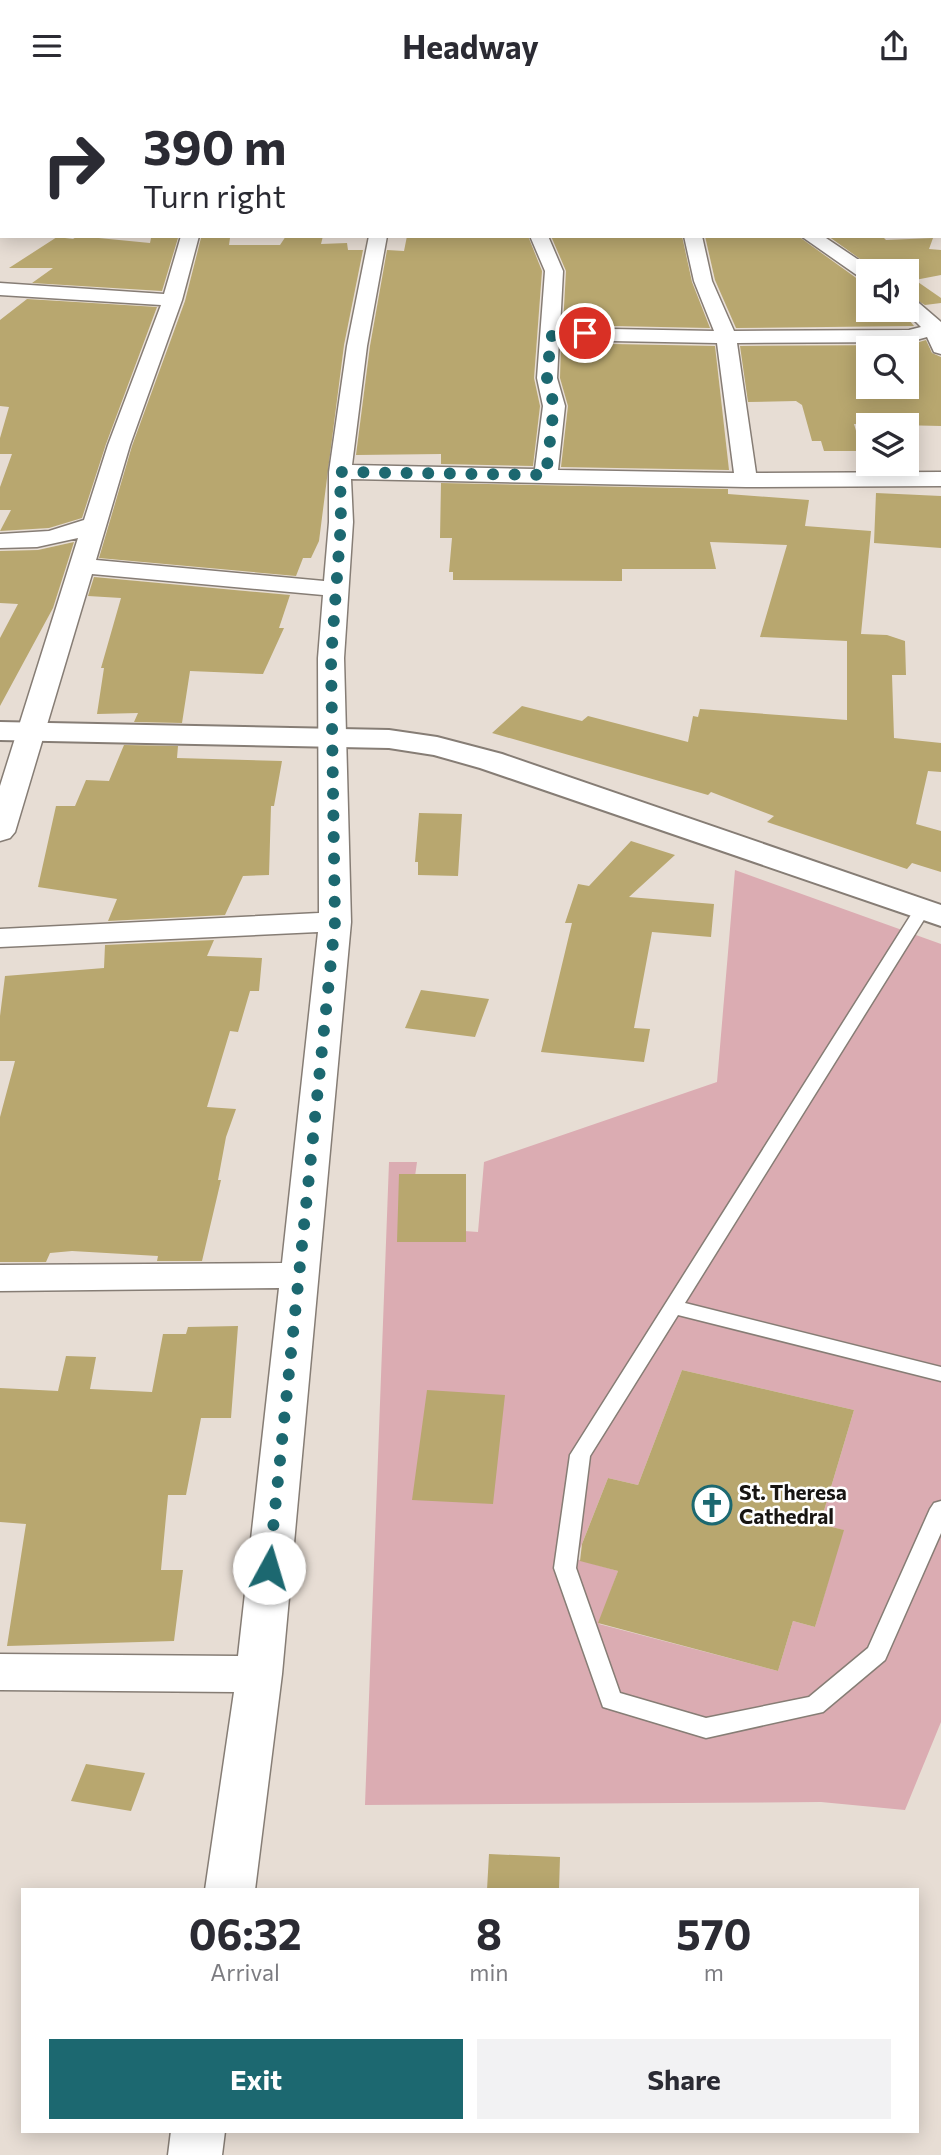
<!DOCTYPE html>
<style>
:root{--surface:#fff;--page:#f2f2f3;--text:#2b2b33;--muted:#7c7c81;--accent:#1c6870}
body{margin:0;font-family:Commissioner,sans-serif;background:var(--page);color:var(--text);height:100vh;display:flex;flex-direction:column;font-size:26px;white-space:nowrap}
*{box-sizing:border-box;margin:0}
p{font-size:23px;color:var(--muted)}
.icon{flex:none;width:38px;height:38px;fill:none;stroke:currentColor;stroke-width:2;stroke-linecap:round;stroke-linejoin:round}
.map{position:relative;flex:1;overflow:hidden}
.drawer{position:absolute;left:21px;top:1797px;width:898px;height:245px;display:flex;flex-direction:column;background:var(--surface);border-radius:0px;box-shadow:0 4px 18px #0003}
.drawer>*{flex:none}
.top-card{position:absolute;left:0px;top:0px;width:942px;height:147px;box-shadow:0 4px 18px #0003;background:#fff;color:var(--text);overflow:hidden}
.tools{position:absolute;left:856px;top:168px;display:grid;gap:14px}
.tools a{display:grid;place-items:center;width:63px;height:63px;border-radius:0px;background:var(--surface);box-shadow:0 4px 18px #0003;font-size:35px}
.pin{position:absolute;display:grid;place-items:center;width:60px;height:60px;color:#fff;margin:-30px;border:4px solid #fff;border-radius:50%;box-shadow:0 2px 7px #0007}
.me{position:absolute;width:77px;margin:-38px;rotate:6deg;stroke-linejoin:round;filter:drop-shadow(0 0 5px #0008)}
.turn{display:flex;align-items:center;gap:24px;height:147px;padding:0 28px;font-size:32px}
.turn .icon{width:91px;height:91px;stroke-width:2.5}
.turn b{display:block;font-size:49px;line-height:60px}
.eta{display:flex;justify-content:space-evenly;align-items:center;height:119px;text-align:center}
.eta b{font-size:42px;font-weight:700;line-height:49px}
.action{display:flex;gap:14px;margin-top:auto;padding:14px 28px}
.action a{flex:1;height:80px;border-radius:0px;background:var(--accent);color:#fff;font-size:28px;font-weight:700;line-height:80px;text-align:center}
.action a+a{background:var(--page);color:var(--text)}
header{display:flex;justify-content:space-between;align-items:center;height:91px;padding:0 28px;background:var(--surface);font-size:32px;font-weight:700}
.map>svg:first-child{display:block}
.green{fill:#dbacb2;fill-rule:evenodd}
.lines{fill:none;stroke-linecap:round;stroke-linejoin:round}
.stream{fill:#9cac75;fill-rule:evenodd}
.building{fill:#b8a76f;fill-rule:evenodd}
.service-casing{stroke:#867d75;stroke-width:3}
.minor-casing{stroke:#867d75;stroke-width:3}
.tertiary-casing{stroke:#867d75;stroke-width:4}
.service{fill:#fff;fill-rule:evenodd}
.minor{fill:#fff;fill-rule:evenodd}
.tertiary{fill:#fff;fill-rule:evenodd}
.route{stroke:#1c6870;stroke-width:12;stroke-dasharray:0 21.6}
.labels{text-anchor:middle;stroke-width:5;stroke-linejoin:round;paint-order:stroke}
.near-poi-label{font-size:21px;font-weight:bold;fill:#181512;stroke:#fff;text-anchor:start}
</style>
<header><svg class="icon" aria-label="menu" viewBox="0 0 24 24"><path d="M4 6h16M4 12h16M4 18h16"/></svg>Headway<svg class="icon" aria-label="share" viewBox="0 0 24 24"><path d="M12 15V3M7 8l5-5 5 5M5 13v7h14v-7"/></svg></header>
<div class="map">
<svg width="941" height="2064" viewBox="0 0 941 2064">
<rect width="100%" height="100%" fill="#e7ddd4"/>
<path class="green" d="M735,779l206,74v778l-36,88 -84,-8 -456,3 24,-643h28l-9,65 70,5 6,-70 233,-80zM682,1279l172,40 -34,114 23,6 -28,97 -22,-6 -15,50 -179,-47 19,-53 -42,-12 32,-81 30,7z"/>
<g class="lines">
<path class="stream" d="M86,0h6l-7,2z
M0,141h2v4h-2z"/>
</g>
<path class="building" d="M78,145l72,7 1,-5h27l-16,53 -130,-8 21,-15h-44l48,-31 16,2z
M286,145h37l-2,8 26,-1 1,7h15l-19,95 -25,196 -8,17h-8l-7,18 -197,-18 33,-112 53,-145 16,-63h29l-1,7h51z
M407,145h121l14,35 -8,107 6,28 -7,60 -92,-2v-10l-85,1 14,-109 17,-96 17,1z
M551,145h131l10,46 18,46 -147,-3 3,-54z
M705,145h93l61,44 9,2v28h33l13,16 -178,2 -21,-48z
M828,145h54l4,4 47,-2 -4,11 12,1v25l-26,5 26,18v5l-16,2 -19,-11v-23h-29z
M27,208l130,8 -51,137 -24,74 -33,10 -49,3 11,-21h-11v-23l12,-33h-12v-16l9,-31 -9,-1v-86z
M926,249l6,13 9,4v69l-87,-2 8,27h-38l-3,-10h-9l-10,-36 -6,-4 -48,1 -8,-56 169,-1zM868,257h38v39h-38z
M561,252l154,3 14,124 -168,-3 7,-61 -8,-28z
M441,392l287,6v5l81,6 -4,26 66,5 -10,103 26,1 18,6 1,34h-14l2,63 47,5v29l-13,-1 -12,53 25,7v41l-29,-9 -5,6 -140,-47 7,-6 -63,-24 -3,3 -216,-62 30,-27 60,15 6,-5 100,26 5,-26 5,1 2,-8 147,11v-79l-87,-4 27,-92 -77,-3 6,27h-94v12l-169,-1v-8h-4l3,-34h-12z
M876,402l65,3v52l-67,-5z
M74,451l-21,66 -53,98v-68l18,-34 -18,-1v-52l38,-1z
M94,486l196,18 -11,33h5l-21,46 -73,-3 -8,52 -48,-1 4,-9 -41,1 7,-46h-3l20,-70 -33,-2z
M124,654l54,1 -1,12 105,3 -8,45h-3l-2,69 -26,1 -18,39 -117,6 9,-22 -79,-12 18,-81h19l11,-26 23,1z
M419,722l43,1 -4,62 -40,-1v-13h-3z
M631,750l44,14 -46,42 85,7 -3,33 -59,-5 -18,96 16,1 -6,33 -103,-10 31,-129h-7l13,-39 11,2z
M214,849l-7,16 55,2 -3,33h-9l-12,41 -8,-1 -23,76 29,2 -10,28 -8,43h3l-19,81h-45l1,-5 -86,-5 -22,2 -4,9h-46v-145l15,-56h-15v-45l5,-40 99,-8 1,-23z
M421,899l68,9 -14,38 -70,-9z
M399,1083h67v68h-69z
M238,1235l-7,92h-30l-15,77h-18l-7,75h22l-9,71 -167,5 19,-122 -26,-2v-134l58,3 8,-35 30,1 -6,32 62,3 11,-58h23l2,-7z
M682,1279l172,40 -34,114 24,6 -29,97 -22,-6 -15,50 -180,-48 20,-52 -38,-10 2,-17 26,-66 30,7z
M427,1299l78,5 -12,109 -81,-4z
M86,1673l59,9 -14,38 -60,-10z
M489,1763l71,3 -1,33h-72z"/>
<g class="lines">
<defs>
<path id="service" d="M922,814l8,5 -245,393 256,64v14l-263,-66 -88,141 -14,112 44,125 86,25 103,-21 59,-49 62,-139 4,-6 7,-2v32l-56,127 -62,52 -117,26 -103,-31 -49,-139 16,-113 344,-545z"/>
<path id="minor" d="M226,0h16l-16,2z
M401,0h16l-16,2z
M519,0h16l-17,2z
M675,0h16v2h-16z
M867,0h16l-17,2z
M941,60v13h-1v-13z
M940,129h1v10h-1z
M181,145h18l-17,64 -52,145 -34,115 228,21 5,-59v-50l18,-126 22,-110h18l-20,110 -15,119 183,4 8,-63 -6,-28 8,-107 -15,-35h18l15,35 -3,57 154,3 -20,-50 -10,-45h18l10,45 22,50 175,-1 12,-3 -17,-17h2v-14l7,2 28,24v32l-7,-2 -7,-15 -18,5 -172,1 19,130 185,-1v14l-195,1 -395,-8 2,43 -9,136 7,264 -69,752 -27,216h-50l29,-198 -234,-2v-36l238,2 41,-368 -279,3v-26l282,-2 36,-331 -318,15v-18l319,-16 -1,-255 5,-63 -231,-21 -77,258 -5,6 -10,3v-55l78,-248 -41,9 -37,1v-14l49,-3 35,-11 24,-75 53,-140 -161,-10v-12l164,11zM559,249l158,3 17,130 -176,-3 7,-64 -8,-28z
M801,145h22l52,35h-7v9l-7,-2z
M171,2040h54l-3,24h-54z"/>
<path id="tertiary" d="M0,631l389,8 48,7 65,17 439,151v21l-461,-158 -46,-13 -45,-7 -389,-8z"/>
</defs>
<use href="#service" class="service-casing"/>
<use href="#minor" class="minor-casing"/>
<use href="#tertiary" class="tertiary-casing"/>
<use href="#service" class="service"/>
<use href="#minor" class="minor"/>
<use href="#tertiary" class="tertiary"/>
</g>
<g class="lines">
<path class="route" d="M269,1477l66,-646 -4,-263 10,-137 -1,-50 206,3 8,-69 -7,-28 4,-42 34,-3"/>
</g>
<defs>
<symbol id="church-ring" viewBox="-11 -11 22 22"><circle r="9.5" fill="#fff" stroke="#1c6870" stroke-width="1.5"/><path d="M-1.2-6h2.4v3.5h3.3v2.4h-3.3V6h-2.4V-.1h-3.3v-2.4h3.3Z" fill="#1c6870"/></symbol>
</defs>
<g fill-rule="evenodd">
<use href="#church-ring" x="690" y="1392" width="44" height="44"/>
</g>
<g class="labels">
<g class="near-poi-label">
<text x="739" y="1409">St. Theresa<tspan x="739" dy="24">Cathedral</tspan></text>
</g>
</g>
</svg>
<div class="tools">
<a><svg class="icon" aria-label="sound" viewBox="0 0 24 24"><path d="M4 9h4l5-4v14l-5-4H4zM17 9q2 3 0 6"/></svg></a>
<a><svg class="icon" aria-label="search" viewBox="0 0 24 24"><circle cx="10" cy="10" r="6"/><path d="M15 15l6 6"/></svg></a>
<a><svg class="icon" aria-label="layers" viewBox="0 0 24 24"><path d="M12 4l9 5-9 5-9-5zM3 14l9 5 9-5"/></svg></a>
</div>
<div class="pin" style="left:585px;top:242px;background:#d93025"><svg class="icon" aria-label="arrive" viewBox="0 0 24 24"><path d="M6 21V4h12l-3 4 3 4H6"/></svg></div>
<svg class="me" style="left:269px;top:1477px" viewBox="-20 -20 40 40"><circle r="19" fill="#fff"/><path d="M0-13L10 11 0 6-10 11z" fill="#1c6870"/></svg>
<div class="top-card">
<div class="turn"><svg class="icon" aria-label="right" viewBox="0 0 24 24"><path d="M7 20v-9h11M14 6l5 5-5 5"/></svg><div><b>390 m</b>Turn right</div></div>
</div>
<section class="drawer">
<div class="eta">
<div><b>06:32</b><p>Arrival</p></div>
<div><b>8</b><p>min</p></div>
<div><b>570</b><p>m</p></div>
</div>
<div class="action"><a>Exit</a><a>Share</a></div>
</section>
</div>
